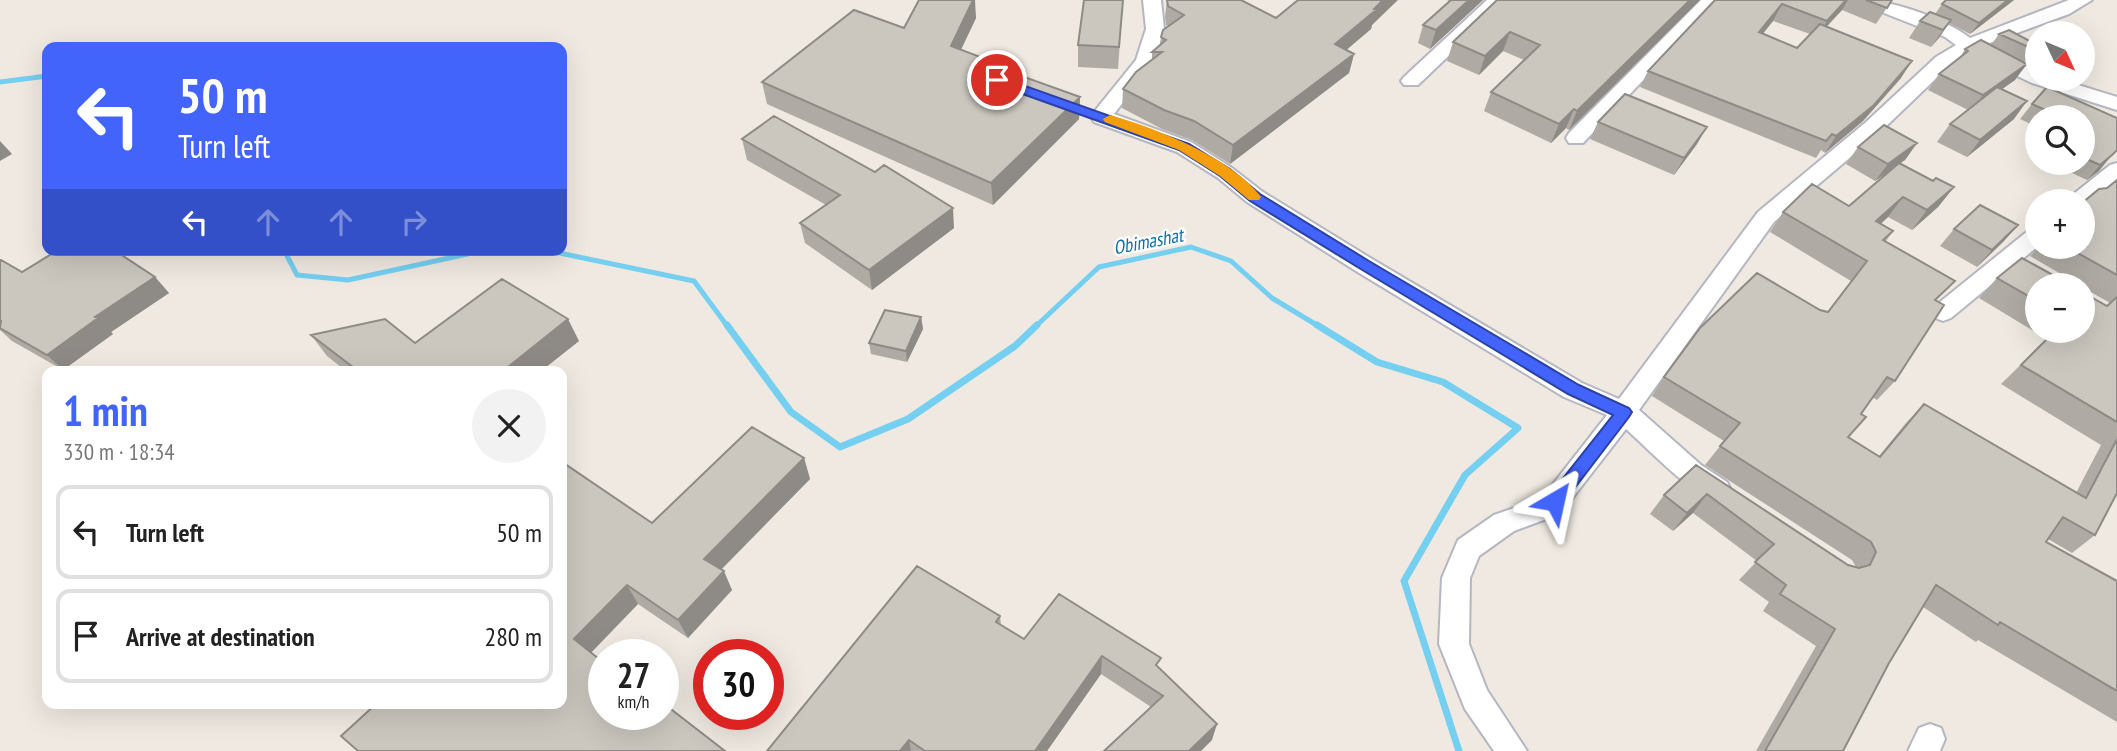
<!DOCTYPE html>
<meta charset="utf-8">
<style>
:root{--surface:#fff;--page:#f2f2f2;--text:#222;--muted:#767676;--line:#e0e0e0;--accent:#4264fb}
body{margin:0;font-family:"PT Sans Narrow",sans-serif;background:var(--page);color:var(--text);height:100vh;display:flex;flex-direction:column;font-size:26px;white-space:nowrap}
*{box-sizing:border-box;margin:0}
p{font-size:23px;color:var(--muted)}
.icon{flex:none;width:38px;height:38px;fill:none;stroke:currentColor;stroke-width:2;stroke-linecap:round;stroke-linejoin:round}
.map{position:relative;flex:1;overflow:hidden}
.drawer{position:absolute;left:42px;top:366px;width:525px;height:343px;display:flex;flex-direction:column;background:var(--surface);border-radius:14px;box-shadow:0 7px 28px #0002}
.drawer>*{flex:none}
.top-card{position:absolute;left:42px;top:42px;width:525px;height:214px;border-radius:14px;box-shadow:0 7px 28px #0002;background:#4264fb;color:#fff;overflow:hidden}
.needle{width:46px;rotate:134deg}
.controls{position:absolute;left:2025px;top:21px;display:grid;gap:14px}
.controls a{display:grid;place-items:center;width:70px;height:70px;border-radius:50%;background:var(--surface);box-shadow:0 7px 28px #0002;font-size:35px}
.speed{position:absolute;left:588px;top:639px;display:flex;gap:14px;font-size:35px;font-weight:700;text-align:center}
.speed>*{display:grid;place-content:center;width:91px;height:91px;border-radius:50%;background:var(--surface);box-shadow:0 7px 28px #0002;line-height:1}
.speed small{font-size:18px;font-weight:400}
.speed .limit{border:10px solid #d22;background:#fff;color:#111}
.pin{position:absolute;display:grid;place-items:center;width:60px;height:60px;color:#fff;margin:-30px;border:4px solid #fff;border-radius:50%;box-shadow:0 2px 7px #0007}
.me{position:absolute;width:77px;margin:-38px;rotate:36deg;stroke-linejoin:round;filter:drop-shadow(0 0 5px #0008)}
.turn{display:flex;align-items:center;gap:24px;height:147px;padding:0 21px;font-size:32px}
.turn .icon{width:91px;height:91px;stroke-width:2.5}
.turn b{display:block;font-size:49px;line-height:60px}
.lanes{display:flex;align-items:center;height:66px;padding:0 21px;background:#0003;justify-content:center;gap:35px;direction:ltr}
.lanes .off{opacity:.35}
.round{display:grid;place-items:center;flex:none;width:74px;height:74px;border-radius:37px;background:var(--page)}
.head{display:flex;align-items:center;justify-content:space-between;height:119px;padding:0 21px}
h1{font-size:42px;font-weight:700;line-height:52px;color:var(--accent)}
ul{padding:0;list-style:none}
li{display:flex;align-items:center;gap:21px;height:94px;margin:0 14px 10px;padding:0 7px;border:4px solid var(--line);border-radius:14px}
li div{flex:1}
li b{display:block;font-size:26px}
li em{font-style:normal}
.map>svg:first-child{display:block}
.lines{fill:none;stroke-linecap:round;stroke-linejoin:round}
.stream-far1{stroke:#75cff0;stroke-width:5}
.stream{stroke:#75cff0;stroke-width:7}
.street-casing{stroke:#b4b7c1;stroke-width:4}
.street{fill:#fff;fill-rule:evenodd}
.wall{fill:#afaba4;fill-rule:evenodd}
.shaded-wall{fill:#8e8b86}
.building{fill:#cbc7bf;stroke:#8e8b86;stroke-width:2}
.route{fill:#4264fb;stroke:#2b41a3;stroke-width:2}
.slow{fill:#f59e0b}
.labels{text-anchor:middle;stroke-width:5;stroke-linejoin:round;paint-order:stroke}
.water-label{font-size:19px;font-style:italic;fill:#0d6fa3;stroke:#fff}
</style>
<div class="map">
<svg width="2117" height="751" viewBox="0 0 2117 751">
<rect width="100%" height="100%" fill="#efe9e1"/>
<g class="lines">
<path class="stream-far1" d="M0,82l47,-6
M284,250l13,25 51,5 138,-30
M545,250l149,31 34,46
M1035,327l64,-60 92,-20 40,14 41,37 48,29"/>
<path class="stream" d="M727,325l64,87 49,35 68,-28 107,-73 22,-21
M1317,325l60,37 66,20 75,46 -53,47 -61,106 55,170"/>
<defs>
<path id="street" d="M1143,0h18l3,29 -9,32 -41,53 77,28 41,26 31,24 109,67 210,124 37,16 139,-187 107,-89 71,-66 20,-12 -11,-8 -84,-33 -3,-4c34,0 84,17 112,38l99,-38h23l-23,14 -85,31 53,25v9h22l58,18v13l-85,-27 -63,-30 -19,12 -71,68 -105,89 -135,188 62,55 26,17 4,8 -4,8c-2,1 -8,3 -10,3 -21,-2 -74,-57 -91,-72l-62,80 -12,8 -38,14 -35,25 -9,22 -1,66 18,46 40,61h-33l-29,-42 -26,-65 3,-66 16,-38 36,-25 40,-14 12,-8 61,-78 -43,-18 -208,-126 -109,-69 -29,-24 -41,-26 -83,-30 -3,-5 3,-5 42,-52 10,-31z
M1487,0h20l-89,85h-14l-3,-4 3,-4z
M1701,0h19l-137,143h-14l-3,-5 3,-5z
M2117,163v18l-30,25 -5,1v-6h-14l3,-5 39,-31z
M2037,227v20l-86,71 -8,3 -8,-3 -4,-6 4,-6 94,-76z
M1930,724l11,4 4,11 -5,12h-32l11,-23z"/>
</defs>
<use href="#street" class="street-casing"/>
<use href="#street" class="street"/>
</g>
<path class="wall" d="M1123,0l-5,69 -40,-2v-22z
M1167,0l109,18 96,7 -1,4 -25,21 8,4 -5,19 -119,91 -38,-24 -30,-11 -40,-21 1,-19 29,-29v-8l8,-7 1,-8 7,-11 -2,-1 -1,-8z
M1447,0h36l-53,49 -12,-6 5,-18 26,-24z
M1497,0h203l-131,130 -3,-2 -15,15 -67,-32 7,-19 33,-32 -21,-9 -24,24 -32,-14 6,-19z
M1715,0h177l-16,24 -34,-14 -15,16 74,52 -38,43 -38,32 -4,-3 -5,8 -176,-71 8,-16zM1773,21l37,13 -13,14 -34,-14z
M1946,0h68l-44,34 -21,-11 -18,24 -22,-9 11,-17 15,-7 7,-10z
M976,18l-15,32 27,14 92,33 -1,22 -86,86 -226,-101 -5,-22 142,-54z
M1999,34l38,11 -7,13 -6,3 -27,-13 18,32 -13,9 12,30 -47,38 -30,-15 13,-18 18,-14 -40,-20 11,-16 22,-18 4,-7 26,-4z
M2032,104l85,14 -18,53 -12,9 -36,-17h31v-46h-45v10l-17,-8z
M1598,122l99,22 -23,31 -84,-36z
M742,139l133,33 79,56 -82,62 -67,-47 -5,-20 26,-18 -79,-45z
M1917,143l-12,17 -5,3 33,18 21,6 -16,20 -26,23 -24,-13 -7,7 12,7 -7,10 51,60 -42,80 -18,19 -5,-3 -11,17 -13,23 31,19 27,-33 18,-19 152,89 25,-48 -100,-61 46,-45 -68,-41 18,-20 40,7v46h45l28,-28 -28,-16v-2h-2l-50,-29 9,-9h43l25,-59 10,-8v313l-22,42 -23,18 -24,-14 -2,3 71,39v141l-139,-82 -2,2 -53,-35 -34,56 -46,88h-87l60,-105 -53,-35 6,-9 -30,-22 18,-19 -64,-48 -20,18 -23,-17 14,-19 32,-30 152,100 8,2 -4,-7 -147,-95 19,-24 -72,-45 12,-19 156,-67 8,2 23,-31 -81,-49 13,-20 66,-6 38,-33 -12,8 -29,-17 12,-17z
M2018,225l-15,17 -26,25 -37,-21 14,-17z
M0,260l22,12 133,5 14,16 -58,39 2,2 -50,36 -51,-29 -12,-11z
M921,317l2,12 -16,33 -36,-8 -2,-11z
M311,335l104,8 164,-2 -38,30h-195l-19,-15z
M804,458l6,21 -89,90 11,21 -44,48 -50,-34 -47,48 61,-129z
M1000,616l1,9 23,14 135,30 53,71 -61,-33 -50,-33 -54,77h-280z"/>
<path class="shaded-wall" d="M973,0h2l1,18 -24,50 -1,-22z
M1383,0h15l-26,25 -1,4 -40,34 4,-19z
M1469,0h14l-53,49 6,-19z
M1690,0h10l-131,130 8,-19z
M1846,0h2l-6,10 -25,27 10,-16z
M2008,0h6l-44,34 9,-11z
M1782,4l-9,17 -23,28 9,-17z
M1951,20l-12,18 -8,9 12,-17z
M1510,32l-7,19 -24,24 6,-19z
M2037,48v1l-7,9 -6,3 9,-12z
M1354,54l-5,19 -119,91 3,-19z
M1912,61l-11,17 -38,43 -38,32 11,-17z
M2027,64l-12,16 -44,31 12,-16z
M1080,97l-1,22 -86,86 -2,-22z
M2027,101l-13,18 -47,38 13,-17z
M1574,109l-8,19 -15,15 8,-19z
M1707,127l-10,17 -23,31 10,-17z
M0,141l12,13 -12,7z
M1917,143l-12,17 -30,21 13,-17z
M2112,155l-13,16 -12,9 13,-15z
M1954,187l-16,20 -26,23 15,-20z
M1903,197l-15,20 -27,24 15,-20z
M953,208l1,20 -82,62 -3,-20z
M2018,225l-15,17 -26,25 15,-17z
M155,277l14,16 -58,39 2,2 -50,36 -16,-15 48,-38z
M921,317l2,12 -16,33 -1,-11z
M568,319l11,22 -38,30h-38z
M804,458l6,21 -97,99 -9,-19z
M1707,494l-14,19 -20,18 14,-18z
M724,571l8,19 -44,48 -10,-18z
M627,585l11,19 -51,53 -13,-18z
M1102,656l-1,18 -54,77h-12z
M1217,724l-5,16 -11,11h-12z
M909,740l2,11h-11z"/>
<path class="building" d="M919,0h54l-22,46 32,12 5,6 92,33 -89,86 -229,-101 92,-72 50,18z
M1084,0h39l-4,47 -41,-2z
M1167,0h74l35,18 22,-18h85l-9,9 2,1 -41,34 19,10 -121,91 -39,-24 -30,-11 -41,-21 13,-17 26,-20h-10l14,-12 -5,-3 2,-7 21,-15 -16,-9z
M1451,0h18l-33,30 -13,-5z
M1497,0h193l-113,111 -3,-2 -15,15 -68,-32 49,-47 -30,-13 -25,24 -32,-14z
M1715,0h131l-19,21 -45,-17 -23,28 38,16 23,-24 92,37 -38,44 -38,31 -4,-2 -6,7 -178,-70z
M1866,0h26l-5,8z
M1946,0h62l-29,23 -37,-19z
M1930,12l21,8 -8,10 -23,-9z
M2009,30l28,15v3l-4,1 -34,-15z
M1981,40l46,24 -44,31 -44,-21 29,-23 -3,-2z
M1997,87l30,14 -47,39 -30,-16z
M2047,87l70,31v32l-5,5 -12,10 -18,-8v-40h-21l-29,-13z
M1625,94l82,33 -23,31 -86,-36z
M774,116l101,56 9,-7 69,43 -84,62 -69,-47 40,-28 -98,-56z
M1884,125l33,18 -29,21 -30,-17z
M1899,163l34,18 3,-3 18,9 -27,23 -24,-13 -27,24 17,10 -10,9 72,41 -20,19 9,5 -49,76 -8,-4 -26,37 5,3 -18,20 32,20 44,-53 162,94 31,-59v54l-22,42 -32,-18 -17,25 71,39v110l-117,-69 -2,3 -62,-40 -47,78 -46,88h-78l70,-122 -55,-35 6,-9 -31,-23 19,-18 -67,-50 -20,19 -23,-18 32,-30 152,100 11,3 11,-3 6,-13 -5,-10 -151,-96 20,-23 -76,-46 36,-49 57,-55 63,37 8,2 39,-51 -84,-49 29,-28 37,22z
M2117,180v95l-50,-28h15v-44l17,-14 8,-1z
M1980,205l38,20 -26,25 -38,-21z
M58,250h56l41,27 -60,40 3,1 -51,37 -47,-27 1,-7h-1v-61h1l21,12z
M2022,258l49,27h-34v16l-40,-23z
M502,279l66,40 -65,52h-145l-47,-36 74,-16 30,24z
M2082,292l25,14 10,-9v125l-96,-57 34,-34h27z
M885,310l36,7 -15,34 -37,-8z
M752,427l52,31 -100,101 20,12 -46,49 -51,-35 -53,54 30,24v51h59v-11l62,48h-367l-17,-15 35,-32h186v-242l90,61z
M917,566l83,50 -4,6 28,17 35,-45 102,64 -5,7 61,59 -28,27h-85l59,-55 -61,-40 -67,95h-110l-16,-11 -9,11h-133z"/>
<path class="route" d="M997,76l192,68 41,25 30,25 109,67 210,124 50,23 3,4 -3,5 -68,89 -6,3 -6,-3 -2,-5 2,-5 64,-81 -45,-21 -209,-126 -109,-67 -30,-25 -41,-26 -187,-67 -2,-3z"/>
<path class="slow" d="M1110,115c46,13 122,43 151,82l-2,3h-10l-29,-24 -41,-26 -74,-28 -2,-3z"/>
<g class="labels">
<g class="water-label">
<text transform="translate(1148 241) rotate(-11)" y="7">Obimashat</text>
</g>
</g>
</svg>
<div class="controls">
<a><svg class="needle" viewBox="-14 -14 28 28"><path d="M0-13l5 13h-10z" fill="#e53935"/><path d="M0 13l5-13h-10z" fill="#767676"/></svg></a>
<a><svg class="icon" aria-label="search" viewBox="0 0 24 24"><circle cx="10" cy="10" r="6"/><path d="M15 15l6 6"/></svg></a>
<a>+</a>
<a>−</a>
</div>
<div class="speed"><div>27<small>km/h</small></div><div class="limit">30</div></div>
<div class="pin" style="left:997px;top:80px;background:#d93025"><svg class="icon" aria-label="arrive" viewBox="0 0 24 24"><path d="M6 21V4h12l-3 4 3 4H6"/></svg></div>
<svg class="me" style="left:1555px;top:501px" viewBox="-20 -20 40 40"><path d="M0-17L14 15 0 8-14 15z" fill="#4264fb" stroke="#fff" stroke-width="4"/></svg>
<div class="top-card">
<div class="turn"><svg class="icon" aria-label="left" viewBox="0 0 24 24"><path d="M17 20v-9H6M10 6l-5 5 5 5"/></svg><div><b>50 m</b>Turn left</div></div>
<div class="lanes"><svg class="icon" aria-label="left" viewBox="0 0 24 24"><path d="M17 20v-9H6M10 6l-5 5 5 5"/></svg><svg class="icon off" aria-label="ahead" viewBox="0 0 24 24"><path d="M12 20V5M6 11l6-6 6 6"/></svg><svg class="icon off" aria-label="ahead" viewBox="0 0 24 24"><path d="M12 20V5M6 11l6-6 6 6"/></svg><svg class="icon off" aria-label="right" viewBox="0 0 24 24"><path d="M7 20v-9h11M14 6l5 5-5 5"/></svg></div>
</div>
<section class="drawer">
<div class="head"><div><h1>1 min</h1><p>330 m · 18:34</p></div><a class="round"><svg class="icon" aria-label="close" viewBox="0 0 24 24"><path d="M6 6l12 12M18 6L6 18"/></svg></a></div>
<ul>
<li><svg class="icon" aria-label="left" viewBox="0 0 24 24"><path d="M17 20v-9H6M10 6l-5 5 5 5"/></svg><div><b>Turn left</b></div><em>50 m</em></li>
<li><svg class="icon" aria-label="arrive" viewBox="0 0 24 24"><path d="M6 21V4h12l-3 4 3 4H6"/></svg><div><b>Arrive at destination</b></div><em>280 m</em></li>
</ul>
</section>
</div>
